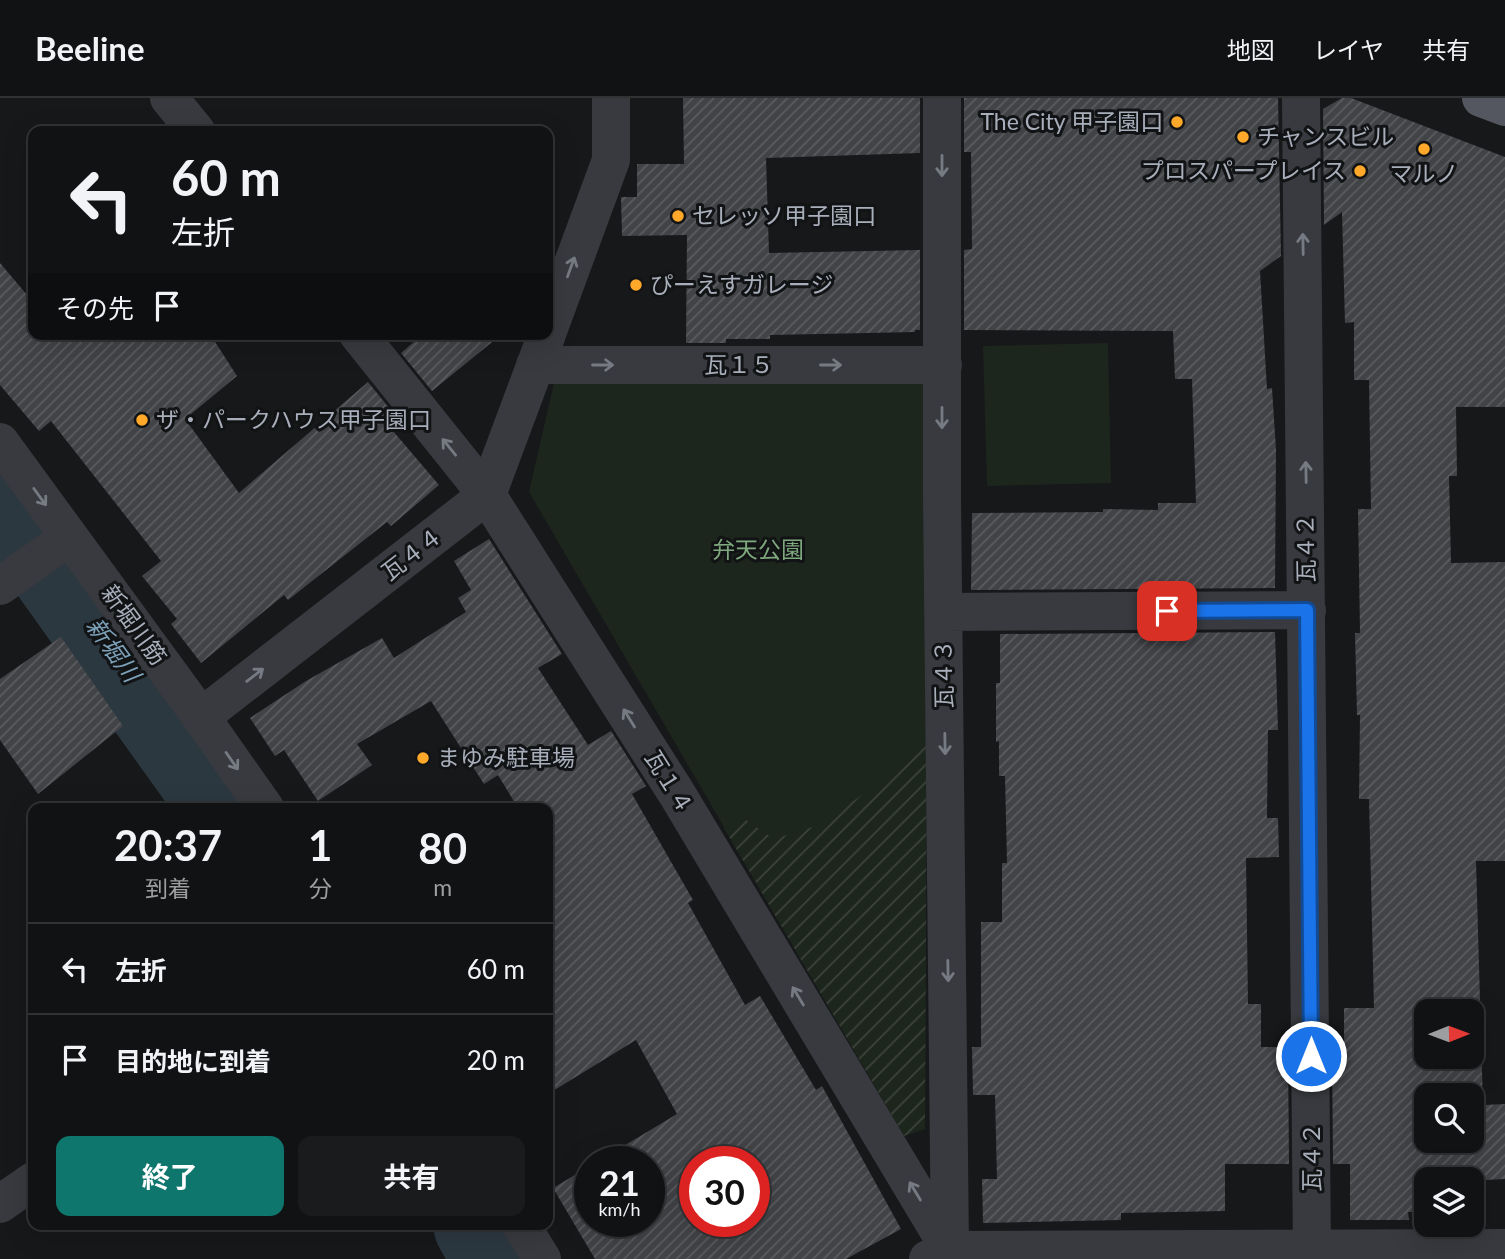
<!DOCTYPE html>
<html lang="ja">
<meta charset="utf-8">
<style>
:root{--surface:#111214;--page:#1a1b1d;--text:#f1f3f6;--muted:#9c9ea0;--line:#303234;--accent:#0f766e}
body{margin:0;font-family:Lato,"Noto Sans JP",sans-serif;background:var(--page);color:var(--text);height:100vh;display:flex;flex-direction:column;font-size:26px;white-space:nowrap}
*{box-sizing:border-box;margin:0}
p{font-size:23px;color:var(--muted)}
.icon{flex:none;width:38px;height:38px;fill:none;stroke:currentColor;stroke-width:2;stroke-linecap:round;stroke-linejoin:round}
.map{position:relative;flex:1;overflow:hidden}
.details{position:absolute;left:28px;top:705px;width:525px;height:427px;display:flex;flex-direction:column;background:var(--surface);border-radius:14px;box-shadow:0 7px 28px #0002,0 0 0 2px var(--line)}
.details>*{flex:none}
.top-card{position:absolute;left:28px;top:28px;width:525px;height:214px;border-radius:14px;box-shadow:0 7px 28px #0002,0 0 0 2px var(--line);background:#111214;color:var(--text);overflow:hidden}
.needle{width:46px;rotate:89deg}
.tools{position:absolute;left:1414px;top:901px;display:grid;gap:14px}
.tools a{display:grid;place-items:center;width:70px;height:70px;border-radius:14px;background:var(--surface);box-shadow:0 7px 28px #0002,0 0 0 2px var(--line);font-size:35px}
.speed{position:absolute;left:574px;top:1048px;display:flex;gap:14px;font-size:35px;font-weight:700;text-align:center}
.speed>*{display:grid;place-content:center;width:91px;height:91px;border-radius:50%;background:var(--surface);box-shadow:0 7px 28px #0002,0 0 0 2px var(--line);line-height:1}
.speed small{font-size:18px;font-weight:400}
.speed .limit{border:10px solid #d22;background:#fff;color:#111}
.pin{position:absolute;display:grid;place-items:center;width:60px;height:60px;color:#fff;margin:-30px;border-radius:14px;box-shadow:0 4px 10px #0006}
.me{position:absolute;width:77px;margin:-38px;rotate:0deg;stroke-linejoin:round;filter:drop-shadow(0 0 5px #0008)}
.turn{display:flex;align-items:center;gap:24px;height:147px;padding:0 28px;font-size:32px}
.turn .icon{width:91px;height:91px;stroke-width:2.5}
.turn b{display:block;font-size:49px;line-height:60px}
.then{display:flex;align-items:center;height:66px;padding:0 28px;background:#0003;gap:14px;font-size:26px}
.eta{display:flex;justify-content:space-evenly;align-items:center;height:119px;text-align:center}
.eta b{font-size:42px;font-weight:700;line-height:49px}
.cta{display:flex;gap:14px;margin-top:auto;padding:14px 28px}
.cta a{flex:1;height:80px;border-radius:14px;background:var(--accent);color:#fff;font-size:28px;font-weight:700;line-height:80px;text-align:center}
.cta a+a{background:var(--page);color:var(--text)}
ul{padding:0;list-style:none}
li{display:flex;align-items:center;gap:21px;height:91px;padding:0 28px;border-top:2px solid var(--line)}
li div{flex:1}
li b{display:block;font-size:26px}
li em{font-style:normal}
header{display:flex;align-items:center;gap:42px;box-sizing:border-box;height:98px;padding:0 35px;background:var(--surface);border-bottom:2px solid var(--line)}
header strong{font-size:33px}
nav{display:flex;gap:38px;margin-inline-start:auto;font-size:24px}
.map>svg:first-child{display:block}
.park{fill:#1d261d}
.garden{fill:url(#garden-furrows)}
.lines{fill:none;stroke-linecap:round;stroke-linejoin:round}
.river{stroke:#2c3840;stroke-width:93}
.building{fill:url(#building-hatch);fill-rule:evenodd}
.minor{stroke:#383a3f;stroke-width:38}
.major{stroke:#54575f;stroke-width:38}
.oneway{stroke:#767a83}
.route-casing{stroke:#114b97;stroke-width:18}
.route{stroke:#1a73e8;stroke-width:12}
.poi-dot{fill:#ffa82a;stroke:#121315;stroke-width:2.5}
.labels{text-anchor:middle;stroke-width:6;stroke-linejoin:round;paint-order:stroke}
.poi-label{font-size:23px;fill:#a8afbb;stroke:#121315;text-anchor:start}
.street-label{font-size:23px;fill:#a8afbb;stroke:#121315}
.park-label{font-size:23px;fill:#7ea87d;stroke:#121315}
.water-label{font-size:24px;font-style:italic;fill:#7ca1b9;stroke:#121315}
</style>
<header>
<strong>Beeline</strong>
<nav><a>地図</a><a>レイヤ</a><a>共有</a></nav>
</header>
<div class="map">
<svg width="1505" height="1161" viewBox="0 0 1505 1161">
<defs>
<pattern id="garden-furrows" width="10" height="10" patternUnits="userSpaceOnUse" patternTransform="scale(1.75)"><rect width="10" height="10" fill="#1d261d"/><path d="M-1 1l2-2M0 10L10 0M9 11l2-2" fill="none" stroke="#3b433c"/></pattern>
<pattern id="building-hatch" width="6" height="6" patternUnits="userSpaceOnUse" patternTransform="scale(1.75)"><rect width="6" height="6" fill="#414347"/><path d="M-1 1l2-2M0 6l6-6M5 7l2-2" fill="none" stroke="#5a5c60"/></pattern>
</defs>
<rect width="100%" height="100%" fill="#17181a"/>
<path class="park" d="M1108,245l3,140 -124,3 -4,-140z
M928,281l-3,750 -21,7 -375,-644 25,-109z"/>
<path class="garden" d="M927,645l-2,386 -21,7 -180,-308 18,-11 32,22 42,-13 58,-39z"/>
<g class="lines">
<path class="river" d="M0,393l227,317
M480,1127l19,34"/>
</g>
<path class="building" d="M683,0h237v55l-154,5 3,95 151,-3v80h-5v2l-145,3v4h-44v4h-40l1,-108 -65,1 -1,-39h16v-33h47z
M964,0h314l3,158 -21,15 7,118 5,-1 4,62 -1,138 -304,2 1,-77 131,-1v-3l55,1v-7h38l-4,-124h-17l-2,-48 -209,-1v-80l8,-1 -1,-97h-7z
M1342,0h9l154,59v250h-49l1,69h-8l2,87 54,-1v299h-29l7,244 22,-1v75l-20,1v31h-13v-31h-46v32h-18l1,8h-59v-56h-17l-1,-118h12v-38h30l-5,-209h-10l1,-84h-3l-2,-82h5l-2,-124h13l-2,-129h-15v-58l-9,1 -3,-111 -18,13 -1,-116zM1426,914h46v45h-46zM1426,998h46v45h-46z
M0,165l33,39v32h177l27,42 -52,43 54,74 129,-111 30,37 -8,6 3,6 46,54 -48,41 -4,-4 -99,78 -4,-5 -83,68 -30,-39 6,-5 -35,-43 19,-15 -110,-140 -12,10 -39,-46z
M423,236h79l-70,57 -31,-38z
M489,441l73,115 -24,14 50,77 23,-14 35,55 -14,8 61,106 -5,3 57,102 15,-9 56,94 6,-4 79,143 -55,30h-251l-42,-71 37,-22v56h59v-60h-52l80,-48 -41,-74 -88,54v-286h-30l-20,-33 -14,9 -53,-83 -74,43 15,21 -54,36 -34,-51 -9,6 -25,-38 56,-37 76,-43 12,20 72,-46 -8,-14 13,-8 -17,-29zM695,1064h59v60h-59z
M1275,534l3,98h-10l-1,88h11l1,39 -33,1 2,146h13v43h27l1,117h-64v47l-104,2v7l-138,3 -1,-44h15l-2,-84h-22l-1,-48h9v-125h21v-59h5l-2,-87h-6v-35l-3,1v-59h4v-49z
M61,539l62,89 -85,68 -38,-54v-61z"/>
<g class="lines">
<path class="minor" d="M169,0l27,33
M942,0v400l8,752
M1301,0l11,1152
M548,233l63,-171v-62
M358,236l129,161 190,299 272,454
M535,267h408
M0,344l201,275 64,91
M0,488l69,-49
M943,514l364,-2
M201,619l286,-222 60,-161
M0,1106l33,-23
M521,1127l21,34
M928,1161l22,-9 555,-2"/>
<path class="major" d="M1481,0l24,9"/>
</g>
<defs><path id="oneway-shaft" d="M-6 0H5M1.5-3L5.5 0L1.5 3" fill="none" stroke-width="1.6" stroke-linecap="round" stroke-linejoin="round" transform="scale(1.75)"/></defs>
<g class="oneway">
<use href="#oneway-shaft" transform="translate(942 68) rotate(90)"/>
<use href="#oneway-shaft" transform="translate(1303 146) rotate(-91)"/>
<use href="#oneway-shaft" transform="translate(571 169) rotate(-70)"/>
<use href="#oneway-shaft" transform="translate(603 267)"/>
<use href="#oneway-shaft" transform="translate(831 267)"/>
<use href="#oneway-shaft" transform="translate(942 320) rotate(90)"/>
<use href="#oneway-shaft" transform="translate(449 349) rotate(-129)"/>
<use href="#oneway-shaft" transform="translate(1306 374) rotate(-91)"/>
<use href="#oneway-shaft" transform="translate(40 399) rotate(54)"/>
<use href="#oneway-shaft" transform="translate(255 577) rotate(-38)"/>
<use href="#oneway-shaft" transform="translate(629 620) rotate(-122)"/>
<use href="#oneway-shaft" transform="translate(945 646) rotate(89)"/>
<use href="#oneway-shaft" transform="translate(232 663) rotate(55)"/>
<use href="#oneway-shaft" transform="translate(948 873) rotate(89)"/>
<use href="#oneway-shaft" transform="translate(798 898) rotate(-121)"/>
<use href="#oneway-shaft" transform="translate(915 1093) rotate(-121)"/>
</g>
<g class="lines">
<defs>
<path id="route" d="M1167,513l140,-1 4,446"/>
</defs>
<use href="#route" class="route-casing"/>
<use href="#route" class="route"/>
</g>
<g class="poi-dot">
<circle cx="1177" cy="24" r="7"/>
<circle cx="1243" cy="39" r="7"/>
<circle cx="1424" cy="51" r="7"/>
<circle cx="1360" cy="73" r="7"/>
<circle cx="678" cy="118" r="7"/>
<circle cx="636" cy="187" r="7"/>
<circle cx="142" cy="322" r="7"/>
<circle cx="423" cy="660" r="7"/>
</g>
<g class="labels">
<g class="poi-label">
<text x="1163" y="32" text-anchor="end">The City 甲子園口</text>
<text x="1257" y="47">チャンスビル</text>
<text x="1346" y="81" text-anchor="end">プロスパープレイス</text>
<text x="1424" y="84" text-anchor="middle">マルノ</text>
<text x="692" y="126">セレッソ甲子園口</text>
<text x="650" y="195">ぴーえすガレージ</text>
<text x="156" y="330">ザ・パークハウス甲子園口</text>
<text x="437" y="668">まゆみ駐車場</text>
</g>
<g class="street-label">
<text x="739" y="275">瓦１５</text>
<text transform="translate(1306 450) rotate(-91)" y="8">瓦４２</text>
<text transform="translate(412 456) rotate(-38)" y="8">瓦４４</text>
<text transform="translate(134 527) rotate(54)" y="8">新堀川筋</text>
<text transform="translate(944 576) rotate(-91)" y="8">瓦４３</text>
<text transform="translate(669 684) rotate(58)" y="8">瓦１４</text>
<text transform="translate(1312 1059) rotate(-90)" y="8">瓦４２</text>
</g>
<g class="park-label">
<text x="758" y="460">弁天公園</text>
</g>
<g class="water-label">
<text transform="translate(113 552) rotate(54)" y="8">新堀川</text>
</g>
</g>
</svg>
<div class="tools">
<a><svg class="needle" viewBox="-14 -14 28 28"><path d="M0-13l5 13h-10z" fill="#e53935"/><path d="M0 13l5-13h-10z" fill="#9c9ea0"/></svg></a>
<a><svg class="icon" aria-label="search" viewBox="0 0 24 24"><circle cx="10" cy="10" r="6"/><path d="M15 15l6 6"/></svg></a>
<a><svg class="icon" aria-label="layers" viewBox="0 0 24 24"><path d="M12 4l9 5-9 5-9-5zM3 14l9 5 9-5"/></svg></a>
</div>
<div class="speed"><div>21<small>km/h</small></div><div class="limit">30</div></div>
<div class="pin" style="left:1167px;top:513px;background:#d93025"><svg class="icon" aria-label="arrive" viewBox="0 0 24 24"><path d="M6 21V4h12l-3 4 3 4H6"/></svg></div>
<svg class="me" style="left:1311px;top:958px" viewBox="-20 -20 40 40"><circle r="17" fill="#1a73e8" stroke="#fff" stroke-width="3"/><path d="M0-11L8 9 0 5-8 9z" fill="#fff"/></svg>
<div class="top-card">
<div class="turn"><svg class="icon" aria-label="left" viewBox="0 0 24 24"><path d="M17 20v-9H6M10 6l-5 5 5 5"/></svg><div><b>60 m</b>左折</div></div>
<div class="then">その先<svg class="icon" aria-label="arrive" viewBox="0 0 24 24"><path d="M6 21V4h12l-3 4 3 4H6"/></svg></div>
</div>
<section class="details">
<div class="eta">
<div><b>20:37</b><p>到着</p></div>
<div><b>1</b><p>分</p></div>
<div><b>80</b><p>m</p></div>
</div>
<ul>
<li><svg class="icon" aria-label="left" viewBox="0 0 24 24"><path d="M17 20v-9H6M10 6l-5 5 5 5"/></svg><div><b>左折</b></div><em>60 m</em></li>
<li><svg class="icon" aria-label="arrive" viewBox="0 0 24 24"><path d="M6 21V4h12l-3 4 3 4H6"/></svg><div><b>目的地に到着</b></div><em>20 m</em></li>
</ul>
<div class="cta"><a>終了</a><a>共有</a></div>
</section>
</div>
